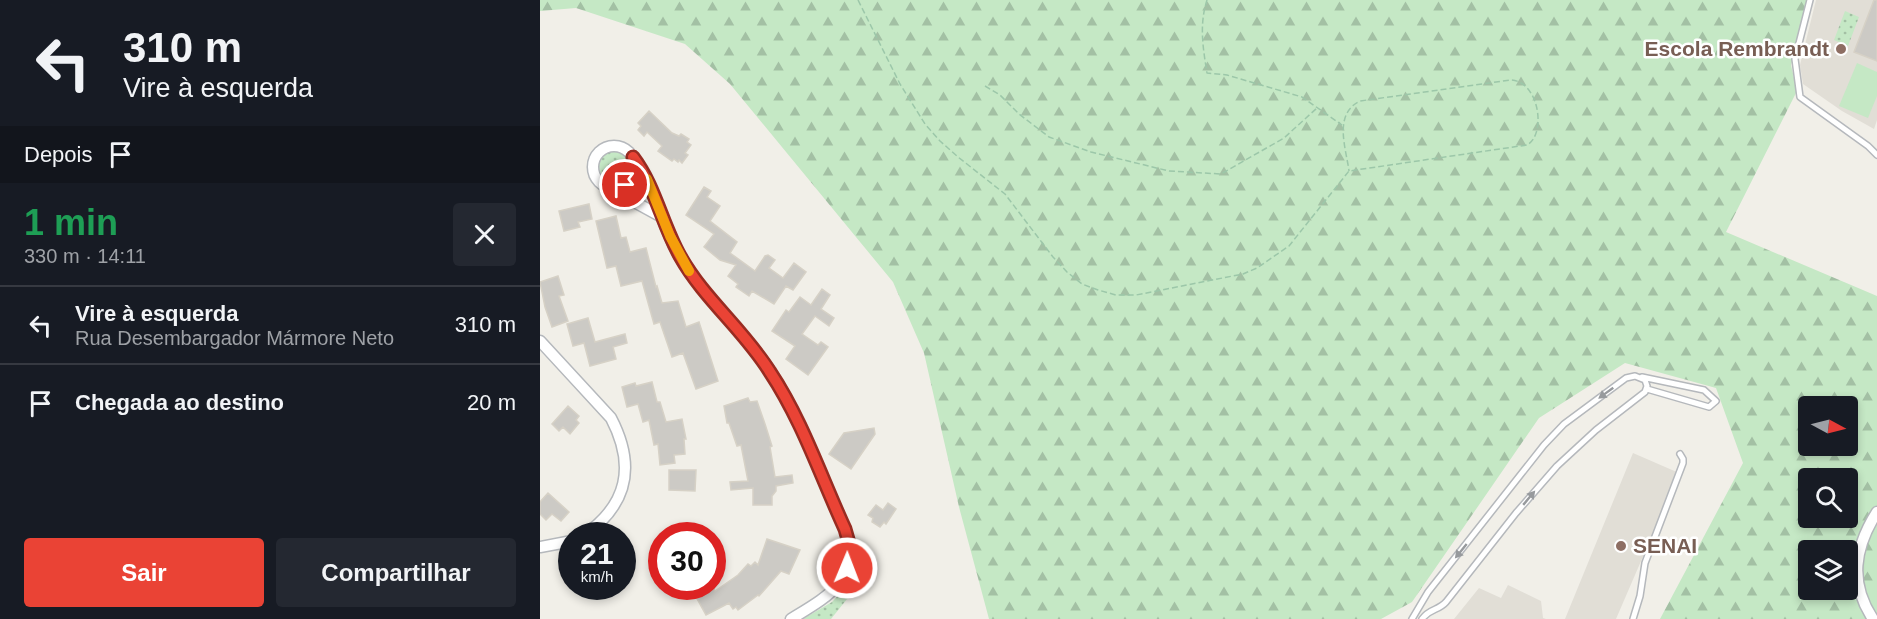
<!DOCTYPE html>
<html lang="pt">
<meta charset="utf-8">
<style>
:root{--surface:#171b24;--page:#242831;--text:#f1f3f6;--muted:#9ea1a6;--line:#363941;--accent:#ea4335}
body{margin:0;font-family:Helvetica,sans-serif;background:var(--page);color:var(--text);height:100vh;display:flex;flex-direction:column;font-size:22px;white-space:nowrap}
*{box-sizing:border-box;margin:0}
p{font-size:20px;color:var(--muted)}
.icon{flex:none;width:33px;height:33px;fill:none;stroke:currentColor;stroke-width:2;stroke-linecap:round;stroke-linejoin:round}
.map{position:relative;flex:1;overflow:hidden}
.details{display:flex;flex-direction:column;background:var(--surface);width:540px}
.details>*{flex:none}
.hud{background:#171b24;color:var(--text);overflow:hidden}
.needle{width:39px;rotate:97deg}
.controls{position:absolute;left:1258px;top:396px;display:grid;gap:12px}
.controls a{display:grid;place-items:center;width:60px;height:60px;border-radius:6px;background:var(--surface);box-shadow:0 3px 9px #0003;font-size:30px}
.speed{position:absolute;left:18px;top:522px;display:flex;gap:12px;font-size:30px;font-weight:700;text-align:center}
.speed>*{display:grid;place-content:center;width:78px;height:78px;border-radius:50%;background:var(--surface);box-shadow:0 3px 9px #0003;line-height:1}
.speed small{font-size:15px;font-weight:400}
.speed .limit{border:9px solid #d22;background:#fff;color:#111}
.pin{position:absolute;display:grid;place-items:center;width:51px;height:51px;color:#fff;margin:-26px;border:3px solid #fff;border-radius:50%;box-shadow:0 2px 6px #0007}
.me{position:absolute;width:66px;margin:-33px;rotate:1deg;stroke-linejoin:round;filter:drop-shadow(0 0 4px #0008)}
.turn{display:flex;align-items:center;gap:21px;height:126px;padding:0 24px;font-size:27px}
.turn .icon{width:78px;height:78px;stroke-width:2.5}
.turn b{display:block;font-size:42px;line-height:51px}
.then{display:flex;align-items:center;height:57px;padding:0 24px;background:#0003;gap:12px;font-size:22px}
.round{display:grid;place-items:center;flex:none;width:63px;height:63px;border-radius:6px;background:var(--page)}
.head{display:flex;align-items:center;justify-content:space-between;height:102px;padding:0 24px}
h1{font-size:36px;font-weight:700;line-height:45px;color:#1e9e55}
.action{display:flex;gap:12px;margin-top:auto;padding:12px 24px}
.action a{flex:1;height:69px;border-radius:6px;background:var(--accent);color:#fff;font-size:24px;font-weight:700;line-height:69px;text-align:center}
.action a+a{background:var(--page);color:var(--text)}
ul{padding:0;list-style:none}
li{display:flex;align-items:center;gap:18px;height:78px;padding:0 24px;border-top:2px solid var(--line)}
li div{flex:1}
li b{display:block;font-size:22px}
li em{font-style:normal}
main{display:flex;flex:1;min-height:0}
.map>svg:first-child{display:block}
.education{fill:#e1ded6}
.grass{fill:#c5e8c5}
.forest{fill:url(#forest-firs);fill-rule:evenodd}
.park{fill:url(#park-dots)}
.building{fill:#cccac5;stroke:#d6d1c6;stroke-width:1.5}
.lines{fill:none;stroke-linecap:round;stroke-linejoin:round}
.lane-casing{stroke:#b5b8bc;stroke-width:8}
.street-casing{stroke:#b5b8bc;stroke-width:13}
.path{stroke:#9cc7a9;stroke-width:1.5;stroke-dasharray:6 3;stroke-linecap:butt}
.lane{stroke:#fff;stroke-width:5}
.street{stroke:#fff;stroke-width:10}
.oneway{fill:#979a9d}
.route-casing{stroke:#982c22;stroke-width:15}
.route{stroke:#ea4335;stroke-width:10}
.slow{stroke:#f59e0b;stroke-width:10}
.education-dot{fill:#8d6e63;stroke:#fff;stroke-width:2}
.labels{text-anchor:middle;stroke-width:5;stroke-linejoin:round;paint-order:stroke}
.education-label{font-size:21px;font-weight:bold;fill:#785e54;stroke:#fff;text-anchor:end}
</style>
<main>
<section class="details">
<div class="hud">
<div class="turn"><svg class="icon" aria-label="left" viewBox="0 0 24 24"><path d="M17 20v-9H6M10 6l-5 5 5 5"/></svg><div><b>310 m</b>Vire à esquerda</div></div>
<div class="then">Depois<svg class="icon" aria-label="arrive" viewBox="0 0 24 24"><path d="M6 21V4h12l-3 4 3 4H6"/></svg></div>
</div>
<div class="head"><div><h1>1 min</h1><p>330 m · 14:11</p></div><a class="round"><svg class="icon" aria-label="close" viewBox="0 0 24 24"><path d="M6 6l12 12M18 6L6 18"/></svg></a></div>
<ul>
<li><svg class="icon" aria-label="left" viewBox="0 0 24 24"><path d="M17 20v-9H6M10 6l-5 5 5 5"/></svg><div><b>Vire à esquerda</b><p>Rua Desembargador Mármore Neto</p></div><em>310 m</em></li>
<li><svg class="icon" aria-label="arrive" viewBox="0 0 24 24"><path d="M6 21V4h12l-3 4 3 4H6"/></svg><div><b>Chegada ao destino</b></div><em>20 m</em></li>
</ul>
<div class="action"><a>Sair</a><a>Compartilhar</a></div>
</section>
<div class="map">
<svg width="1337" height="619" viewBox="0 0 1337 619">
<defs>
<pattern id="forest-firs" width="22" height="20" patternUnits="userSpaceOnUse" patternTransform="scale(1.5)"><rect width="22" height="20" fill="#c5e8c5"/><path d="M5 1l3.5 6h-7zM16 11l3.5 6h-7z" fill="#a3c0a4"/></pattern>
<pattern id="park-dots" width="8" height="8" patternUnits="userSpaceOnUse" patternTransform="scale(1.5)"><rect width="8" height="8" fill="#c5e8c5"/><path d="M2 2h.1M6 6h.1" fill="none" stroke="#a3c0a4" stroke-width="1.8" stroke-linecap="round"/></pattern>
</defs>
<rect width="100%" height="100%" fill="#f1efe8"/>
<path class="education" d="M1276,0h61v120l-3,9 -32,-18 -39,-27 -3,-19z
M1093,453l46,20 -63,146h-51z
M968,585l33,16 2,17 3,1h-92l25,-31 22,10z"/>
<path class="grass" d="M1317,63l20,9v24l-9,22 -29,-12z"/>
<path class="forest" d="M0,0h1269l-18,65 6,26 -71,141 151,64v323h-217l83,-156 -27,-75 -91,-25 -86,55 -127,184 -31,17h-392l-30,-112 -35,-154 -31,-71 -163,-198 -45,-40 -109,-36 -36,3zM1269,406h39v40h-39zM1269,478h39v40h-39zM1269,550h39v40h-39z"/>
<path class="park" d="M1305,11l14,6 -11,29 -14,-6z
M59 166a15 15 0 1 1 30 0a15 15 0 1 1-30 0Z
M307,586l8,3 -24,30h-28l29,-17z"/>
<path class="building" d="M1334,0h3v61l-23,-9z
M109,111l23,22 7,3 2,-2 8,5 -2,3 4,3 -6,8 3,2 -6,8 -3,-3 -1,2 -4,-3 -2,2 -14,-10 4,-5 -15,-14 -3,4 -6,-6 3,-4 -3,-3z
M164,187l7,4 -4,6 13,9 -10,15 27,21 -7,11 25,18 10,-15 3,-1 7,5 -6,8 14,10 11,-15 12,9 -13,18 -7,-4 -12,18 -22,-13 -3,5 -13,-9 2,-3 -10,-8 8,-11 -16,-5 -16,-13 10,-13 -28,-19z
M49,204l3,15 -14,3 2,5 -16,4 -5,-20z
M76,216l5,22 5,-1 4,15 16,-4 10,39 1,-1 5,17 16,-2 8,26 13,-5 19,59 -22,8 -13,-36 -11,4 -12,-35 -6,2 -12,-43 -21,5 -5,-20 -9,2 -11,-47z
M18,276l6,19 -5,1 9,25 -16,6 -7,-20 -5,-25z
M282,289l8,6 -9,14 13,9 -5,8 -14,-10 -13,18 16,11 3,-3 7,5 -20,28 -22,-16 9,-13 -23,-15 14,-21 3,2 11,-15 11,8z
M48,318l7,24 30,-8 2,9 -14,4 3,12 -26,7 -6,-23 -11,3 -6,-22z
M112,382l5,20h3l6,20 16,-3 4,20h-2l1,15 -11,1 1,8 -15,2 -2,-21 -4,1 -5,-25 -6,2 -5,-18 -11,3 -5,-20 13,-4 1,3z
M208,398l2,4 7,-1 8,23 7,22 -2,1 5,30 17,-2 1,8 -17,3v5l-4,5v9h-19v-17l-22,2 -1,-8 18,-1 -7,-36 -4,1 -8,-23h-2l-3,-17z
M28,406l11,10 -3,4 3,3 -9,11 -7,-7 -4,4 -7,-7z
M334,428l1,6 -24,35 -22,-15 15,-21z
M129,470h27l-1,21 -26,-1z
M8,493l21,19 -8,9 -9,-7 -6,6 -6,-6v-12z
M348,503l8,6 -10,15 -2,-2 -4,5 -8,-5 1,-4 -5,-3 8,-10 7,5z
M227,539l33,11 -11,24 -8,-3 -22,25 -1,-1 -20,15 -2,-3 -3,2 -4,-6 -23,12 -11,-20 6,-3 -3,-6h14l3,5 23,-16 10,-11 3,2 4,-4 3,3z"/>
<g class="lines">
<defs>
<path id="lane" d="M1270,0l-15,59 5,38 68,49 9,9
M1102,377l62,13 12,11 -7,6 -62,-18
M872,619l16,-27 116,-147 20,-21 62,-46 9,-2 10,4 2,6 -2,6 -49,38 -39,36 -41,47 -70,89c-8,9 -16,6 -24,17
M1093,619l7,-23 5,-33 38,-100v-4l-3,-5"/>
<path id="street" d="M53 167a21 21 0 1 1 42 0a21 21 0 1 1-42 0Z
M93,157c23,30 28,70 48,102 25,40 61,71 88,110 32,49 52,107 76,160 15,51 -16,67 -54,90
M69,188l53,29
M0,341l71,77c25,48 17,87 -28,118
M0,547l32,-6
M1333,619c-24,-36 -19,-71 4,-107"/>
</defs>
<use href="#lane" class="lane-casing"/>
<use href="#street" class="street-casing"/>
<path class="path" d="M318,0l42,84 25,40 15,17 18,16 47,37 48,63 14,15 15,12 16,6 18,5h20l107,-21 14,-6 32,-22 60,-75 178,-26c20,-11 12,-65 -17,-65l-150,21c-27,13 -14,47 -11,70
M667,0c-8,25 -4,48 0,73l20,2 75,22 40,28
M445,86l15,9 19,19 30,23 42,15 78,19 52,3 63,-36 33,-30"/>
<use href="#lane" class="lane"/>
<use href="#street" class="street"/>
</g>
<defs><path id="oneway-solid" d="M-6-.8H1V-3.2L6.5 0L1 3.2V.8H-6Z" transform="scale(1.5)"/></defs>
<g class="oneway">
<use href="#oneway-solid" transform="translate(1066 393) rotate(144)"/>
<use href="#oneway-solid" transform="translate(989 498) rotate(-50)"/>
<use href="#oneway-solid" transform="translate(921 551) rotate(129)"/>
</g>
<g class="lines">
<defs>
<path id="route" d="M85,185c9,-8 12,-17 8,-28 22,29 29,67 47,99 24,43 64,74 90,116 32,48 51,105 75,157l4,14 -2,25"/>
</defs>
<use href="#route" class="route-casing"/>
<use href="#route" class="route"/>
<path class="slow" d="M107,179l23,57 19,35"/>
</g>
<g class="education-dot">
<circle cx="1301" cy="49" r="6"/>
<circle cx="1081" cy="546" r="6"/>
</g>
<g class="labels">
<g class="education-label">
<text x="1289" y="56">Escola Rembrandt</text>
<text x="1093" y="553" text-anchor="start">SENAI</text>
</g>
</g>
</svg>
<div class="controls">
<a><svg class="needle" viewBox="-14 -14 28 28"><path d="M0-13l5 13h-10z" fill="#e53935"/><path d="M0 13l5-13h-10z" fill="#9ea1a6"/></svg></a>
<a><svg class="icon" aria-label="search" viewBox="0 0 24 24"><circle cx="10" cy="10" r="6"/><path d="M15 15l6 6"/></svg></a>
<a><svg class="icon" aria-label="layers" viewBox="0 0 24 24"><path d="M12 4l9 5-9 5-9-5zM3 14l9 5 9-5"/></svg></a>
</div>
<div class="speed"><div>21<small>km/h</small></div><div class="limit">30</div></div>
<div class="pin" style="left:85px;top:185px;background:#d93025"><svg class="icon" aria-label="arrive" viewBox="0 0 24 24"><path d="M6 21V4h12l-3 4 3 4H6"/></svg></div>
<svg class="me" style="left:307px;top:568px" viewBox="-20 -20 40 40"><circle r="17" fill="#ea4335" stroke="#fff" stroke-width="3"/><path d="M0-11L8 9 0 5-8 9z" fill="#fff"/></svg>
</div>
</main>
